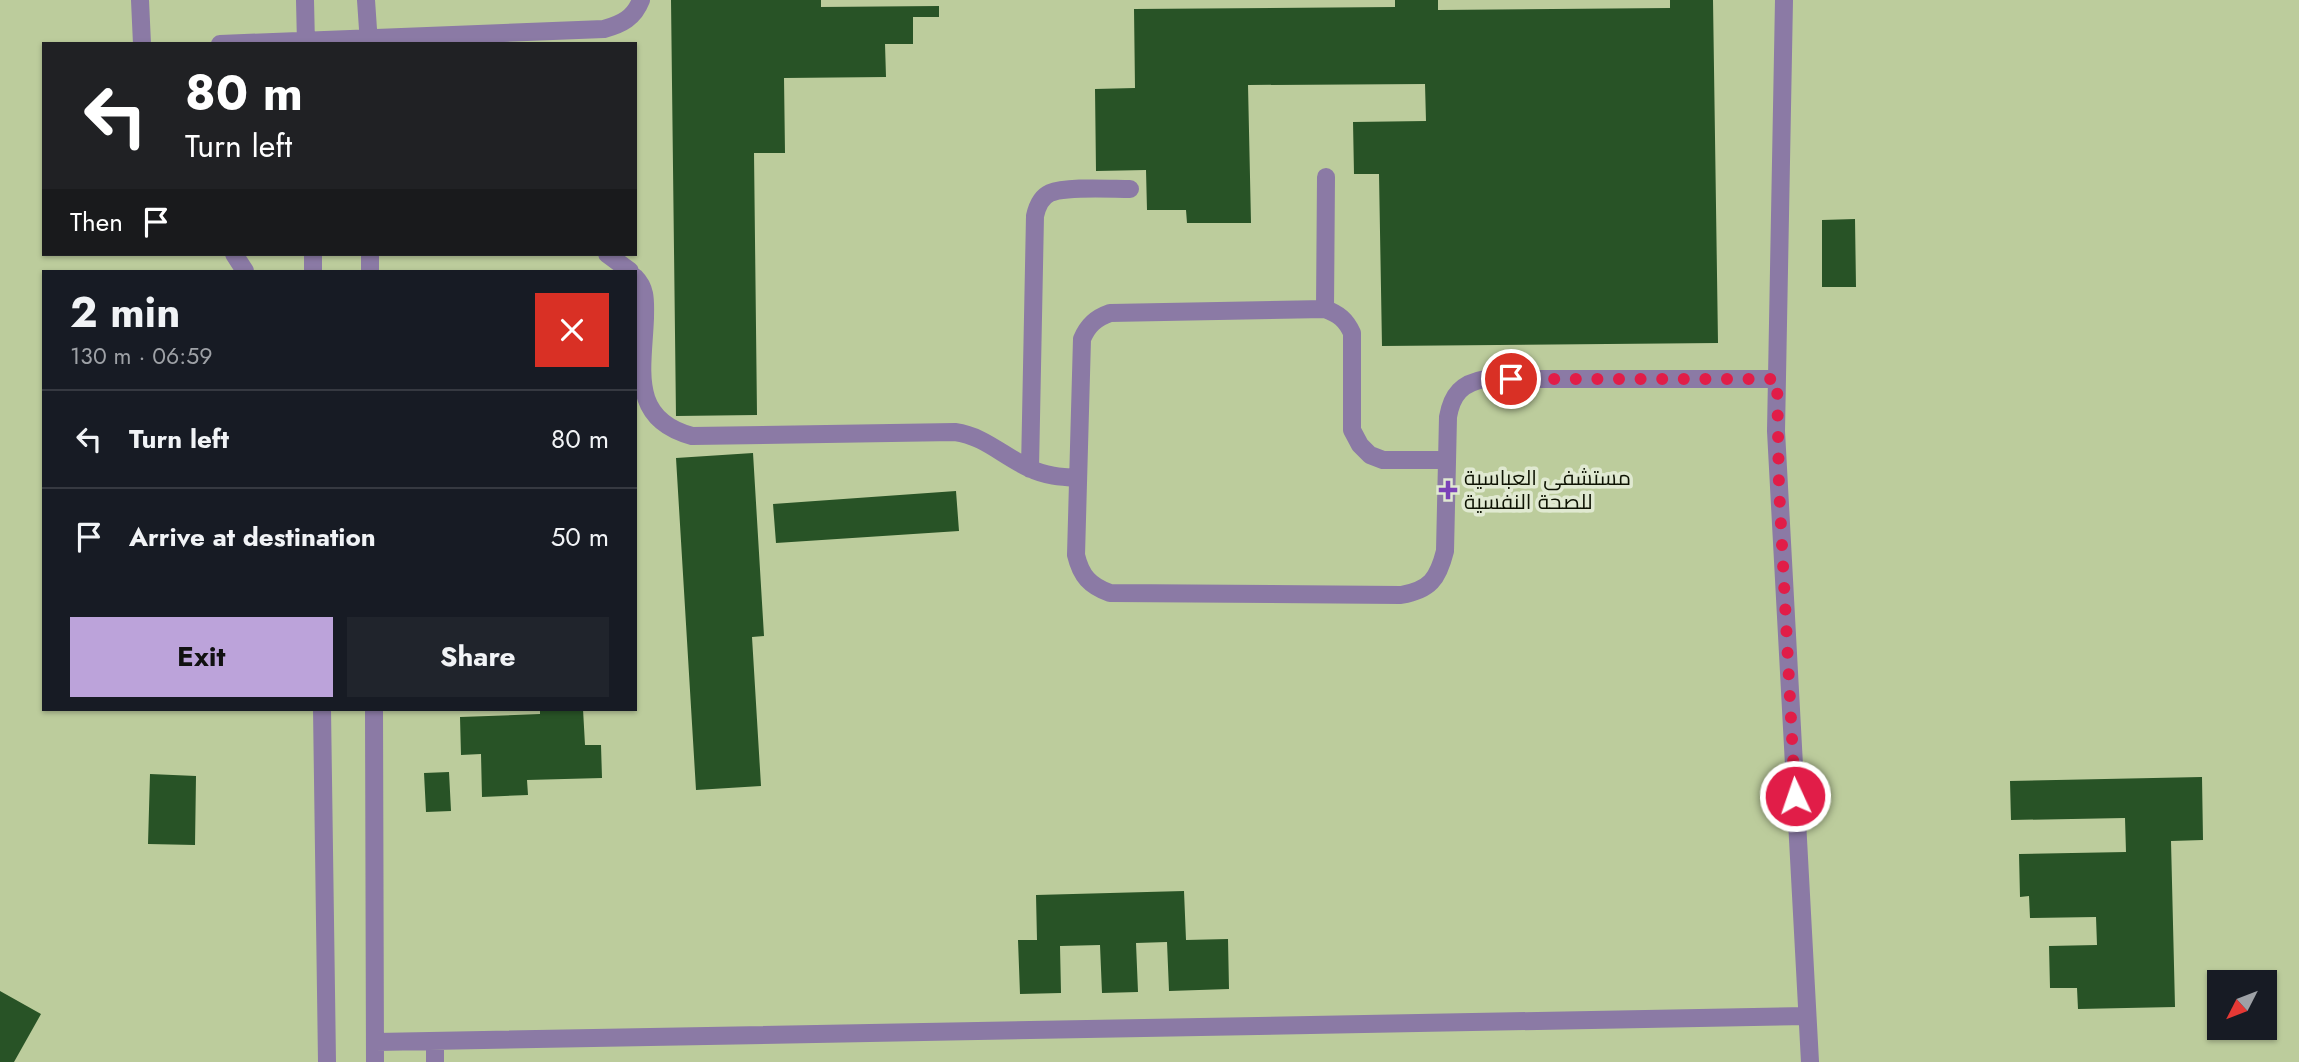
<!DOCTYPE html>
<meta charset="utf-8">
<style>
:root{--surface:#171b24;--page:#20242c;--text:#f1f3f6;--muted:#9ea1a6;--line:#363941;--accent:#bca3da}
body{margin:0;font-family:Jost,Cairo,sans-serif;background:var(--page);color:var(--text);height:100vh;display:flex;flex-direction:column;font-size:26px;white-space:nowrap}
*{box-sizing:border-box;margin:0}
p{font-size:23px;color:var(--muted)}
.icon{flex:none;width:38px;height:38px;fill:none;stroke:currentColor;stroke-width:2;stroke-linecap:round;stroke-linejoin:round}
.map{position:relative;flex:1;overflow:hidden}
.drawer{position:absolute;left:42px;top:270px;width:595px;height:441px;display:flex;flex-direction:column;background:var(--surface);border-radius:0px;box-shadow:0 2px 5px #0004}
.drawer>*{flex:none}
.hud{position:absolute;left:42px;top:42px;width:595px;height:214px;border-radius:0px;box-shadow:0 2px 5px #0004;background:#202124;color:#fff;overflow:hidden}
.needle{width:46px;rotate:228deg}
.controls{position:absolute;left:2207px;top:970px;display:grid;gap:14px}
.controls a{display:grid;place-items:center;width:70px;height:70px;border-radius:0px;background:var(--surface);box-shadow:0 2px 5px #0004;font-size:35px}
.pin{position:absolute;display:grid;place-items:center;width:60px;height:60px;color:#fff;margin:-30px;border:4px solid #fff;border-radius:50%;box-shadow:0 2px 7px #0007}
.me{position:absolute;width:77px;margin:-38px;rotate:357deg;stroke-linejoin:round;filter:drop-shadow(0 0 5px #0008)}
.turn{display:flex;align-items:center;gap:24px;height:147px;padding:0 28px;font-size:32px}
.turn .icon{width:91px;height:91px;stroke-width:2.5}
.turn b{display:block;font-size:49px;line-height:60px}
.then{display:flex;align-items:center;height:66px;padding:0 28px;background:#0003;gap:14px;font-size:26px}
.round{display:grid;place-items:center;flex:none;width:74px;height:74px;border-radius:0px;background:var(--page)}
.head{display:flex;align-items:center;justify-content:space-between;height:119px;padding:0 28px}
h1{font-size:42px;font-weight:700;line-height:52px}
.cta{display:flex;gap:14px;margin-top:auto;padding:14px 28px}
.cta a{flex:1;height:80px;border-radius:0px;background:var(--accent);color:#111;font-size:28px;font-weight:700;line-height:80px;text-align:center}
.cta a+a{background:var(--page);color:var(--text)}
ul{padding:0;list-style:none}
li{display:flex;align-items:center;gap:21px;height:98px;padding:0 28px;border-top:2px solid var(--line)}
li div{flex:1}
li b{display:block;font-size:26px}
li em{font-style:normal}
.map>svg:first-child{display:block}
.building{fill:#285326}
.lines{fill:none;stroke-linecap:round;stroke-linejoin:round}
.service{stroke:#8b7aa5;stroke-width:18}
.route{stroke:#e11d48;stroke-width:12;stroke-dasharray:0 21.6}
.poi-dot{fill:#7b42b8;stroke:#e0e9d1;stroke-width:2.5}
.labels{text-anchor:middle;stroke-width:7;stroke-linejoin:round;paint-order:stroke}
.poi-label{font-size:21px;fill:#0e1303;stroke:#e0e9d1;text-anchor:start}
</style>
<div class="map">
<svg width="2299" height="1062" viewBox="0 0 2299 1062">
<rect width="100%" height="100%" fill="#bccc9c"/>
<path class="building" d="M671,0h150v7l118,-1v11h-26v27h-28l1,33 -102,1 1,75h-31l3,262 -81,1z
M1395,0h43v10l232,-2v-8h43l5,343 -336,3 -3,-172h-25l-1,-52 73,-1 -1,-37 -177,1 3,138h-64l-1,-13h-39l-1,-40 -50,1 -1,-82 40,-1 -1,-79 261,-2z
M1855,219l1,68h-34v-67z
M753,453l11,183 -12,1 9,149 -65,4 -20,-332z
M956,491l3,40 -183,12 -3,-39z
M540,709h43l2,36h16l1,33 -75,2 1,15 -46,2 -1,-43 -20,1 -1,-38 80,-3z
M449,772l2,39 -25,1 -2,-39z
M150,774l46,2 -1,69 -47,-1z
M2202,777l1,63 -32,1 4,166 -97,2 -1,-21h-27l-1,-42 48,-1 -1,-28 -66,1 -1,-22 -9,1 -1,-43 107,-2 -1,-34 -114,2 -1,-39z
M1184,891l2,49 42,-1 1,50 -60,2 -2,-49 -31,1 2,49 -36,1 -2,-48 -40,1 1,47 -41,1 -2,-54h19l-1,-45z
M0,991l41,23 -27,48h-14z"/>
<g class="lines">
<path class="service" d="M140,0l2,44
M305,0l1,44
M366,0l3,44
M1784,0l-8,431 34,631
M220,44l384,-15c18,-5 30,-11 37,-29
M234,254l11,17
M313,254v17
M370,254v17
M607,254l23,17
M635,277c12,12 10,26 10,41 -2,52 -16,101 47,118l263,-4c29,4 48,24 74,36 16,8 32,9 49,10
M1325,309l1,-132
M1447,460h-64l-13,-5 -10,-10 -8,-15v-97c-6,-13 -13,-19 -27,-24l-215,4c-14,5 -22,12 -28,26l-6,216c5,21 14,31 34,38l291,2c29,-5 37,-16 44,-44l3,-134c4,-23 14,-34 37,-38h292
M1030,469l5,-253c2,-9 6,-19 15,-23 16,-7 61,-4 80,-4
M322,709l5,353
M374,709l1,353
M376,1042l1431,-26
M435,1062v-21"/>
</g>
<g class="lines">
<path class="route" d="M1511,379h266l2,108 16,309"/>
</g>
<path class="poi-dot" d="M1444.5 479.5h7v7h7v7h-7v7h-7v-7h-7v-7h7z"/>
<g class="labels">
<g class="poi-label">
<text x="1464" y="485">مستشفى العباسية<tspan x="1464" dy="24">للصحة النفسية</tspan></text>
</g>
</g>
</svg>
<div class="controls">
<a><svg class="needle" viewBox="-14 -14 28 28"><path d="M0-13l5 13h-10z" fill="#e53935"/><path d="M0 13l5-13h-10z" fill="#9ea1a6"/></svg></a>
</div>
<div class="pin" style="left:1511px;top:379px;background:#d93025"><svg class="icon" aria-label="arrive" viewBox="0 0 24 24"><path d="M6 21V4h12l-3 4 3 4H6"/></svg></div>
<svg class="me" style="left:1795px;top:796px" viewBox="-20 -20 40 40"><circle r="17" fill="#e11d48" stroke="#fff" stroke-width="3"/><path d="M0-11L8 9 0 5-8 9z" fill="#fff"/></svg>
<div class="hud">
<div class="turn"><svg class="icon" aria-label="left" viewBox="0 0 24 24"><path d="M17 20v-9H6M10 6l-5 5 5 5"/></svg><div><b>80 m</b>Turn left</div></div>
<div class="then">Then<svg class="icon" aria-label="arrive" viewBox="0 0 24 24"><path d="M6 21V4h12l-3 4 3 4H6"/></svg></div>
</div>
<section class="drawer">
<div class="head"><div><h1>2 min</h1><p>130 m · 06:59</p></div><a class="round" style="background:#d93025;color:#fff"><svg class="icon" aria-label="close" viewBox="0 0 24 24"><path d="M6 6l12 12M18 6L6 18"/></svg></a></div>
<ul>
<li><svg class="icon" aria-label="left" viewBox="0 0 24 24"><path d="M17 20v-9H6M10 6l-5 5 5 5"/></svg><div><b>Turn left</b></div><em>80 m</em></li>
<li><svg class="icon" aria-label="arrive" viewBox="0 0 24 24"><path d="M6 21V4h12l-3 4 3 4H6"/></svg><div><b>Arrive at destination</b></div><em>50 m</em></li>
</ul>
<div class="cta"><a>Exit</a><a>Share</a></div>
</section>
</div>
